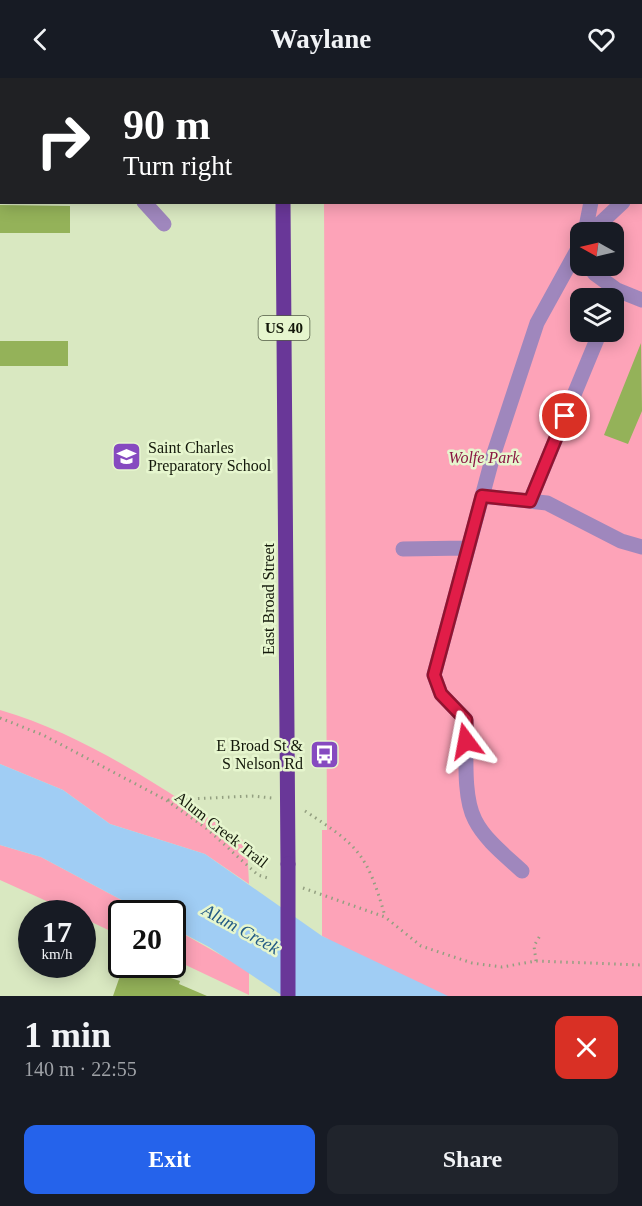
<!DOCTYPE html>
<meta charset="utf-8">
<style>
:root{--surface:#171b24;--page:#20242c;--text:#f1f3f6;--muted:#9ea1a6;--accent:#2563eb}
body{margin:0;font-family:Georgia,serif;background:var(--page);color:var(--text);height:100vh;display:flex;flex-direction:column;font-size:22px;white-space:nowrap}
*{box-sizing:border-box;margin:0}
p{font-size:20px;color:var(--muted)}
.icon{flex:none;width:33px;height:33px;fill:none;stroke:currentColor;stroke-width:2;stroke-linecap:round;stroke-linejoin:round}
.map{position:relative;height:918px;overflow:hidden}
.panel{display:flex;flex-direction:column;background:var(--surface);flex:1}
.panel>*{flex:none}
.banner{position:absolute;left:0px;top:0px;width:642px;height:126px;box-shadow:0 3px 15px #0003;background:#202124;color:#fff;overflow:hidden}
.needle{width:39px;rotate:278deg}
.tools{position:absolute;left:570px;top:144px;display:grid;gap:12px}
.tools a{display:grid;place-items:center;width:54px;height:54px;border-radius:12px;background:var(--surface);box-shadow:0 3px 15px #0003;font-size:30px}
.speed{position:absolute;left:18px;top:822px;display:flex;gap:12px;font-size:30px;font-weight:700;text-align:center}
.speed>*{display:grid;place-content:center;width:78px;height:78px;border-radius:50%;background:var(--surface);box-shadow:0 3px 15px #0003;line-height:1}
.speed small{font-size:15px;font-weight:400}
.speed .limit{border:3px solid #111;border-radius:9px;background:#fff;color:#111}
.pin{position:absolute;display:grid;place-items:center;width:51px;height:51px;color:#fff;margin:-26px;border:3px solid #fff;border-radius:50%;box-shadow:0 2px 6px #0007}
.me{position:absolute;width:66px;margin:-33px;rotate:347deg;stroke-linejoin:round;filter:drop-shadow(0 0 4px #0008)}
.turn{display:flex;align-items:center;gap:21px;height:126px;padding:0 24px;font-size:27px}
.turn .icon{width:78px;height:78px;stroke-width:2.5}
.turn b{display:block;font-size:42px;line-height:51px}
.round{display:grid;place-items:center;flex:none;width:63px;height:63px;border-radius:12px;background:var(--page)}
.overview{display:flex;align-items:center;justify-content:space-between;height:102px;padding:0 24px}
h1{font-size:36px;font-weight:600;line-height:45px}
.action{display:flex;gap:12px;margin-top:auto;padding:12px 24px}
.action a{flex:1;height:69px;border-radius:12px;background:var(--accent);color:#fff;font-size:24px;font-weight:600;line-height:69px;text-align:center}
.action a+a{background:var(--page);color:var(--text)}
header{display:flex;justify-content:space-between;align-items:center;height:78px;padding:0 24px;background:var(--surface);font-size:27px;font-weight:600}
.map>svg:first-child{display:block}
.green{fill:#fda3b8;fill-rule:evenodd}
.water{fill:#a0cdf4}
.building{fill:#94b259}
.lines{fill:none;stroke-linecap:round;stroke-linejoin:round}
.path{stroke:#939f80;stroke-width:3;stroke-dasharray:1.5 4.5;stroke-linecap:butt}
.minor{stroke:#9f87bd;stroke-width:15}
.major{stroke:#693798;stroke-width:15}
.major-bridge{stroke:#693798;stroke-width:15}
.route-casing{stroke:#92132f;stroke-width:15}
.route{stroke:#e11d48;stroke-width:10}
.labels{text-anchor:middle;stroke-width:5;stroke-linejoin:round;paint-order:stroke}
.shield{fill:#e6f6ce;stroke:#525b45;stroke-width:1.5}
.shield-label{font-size:15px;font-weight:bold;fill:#13180a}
.poi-label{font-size:16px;fill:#13180a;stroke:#e6f6ce;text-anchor:start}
.park-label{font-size:16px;font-style:italic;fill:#8a1743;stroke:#e6f6ce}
.street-label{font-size:16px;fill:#13180a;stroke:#e6f6ce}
.water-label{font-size:18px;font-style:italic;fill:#225a85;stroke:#e6f6ce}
</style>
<header><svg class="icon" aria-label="back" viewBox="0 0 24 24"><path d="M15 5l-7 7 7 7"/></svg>Waylane<svg class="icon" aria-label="heart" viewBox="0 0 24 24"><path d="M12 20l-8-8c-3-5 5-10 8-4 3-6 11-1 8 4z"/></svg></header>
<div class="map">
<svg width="642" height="918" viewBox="0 0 642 918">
<rect width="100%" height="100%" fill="#d9e8c1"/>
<path class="green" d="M324,0h318v918h-314v-57l-6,-3v-106h5l-3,-627 316,-1v-122zM580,154h34v34h-34zM580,220h34v34h-34z
M0,632c90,26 169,83 247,133l2,41 -44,-30 -95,-30 -47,-34 -63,-26z
M0,767l41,12 105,56 -24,1 -1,22 -38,-18 -1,-4 -9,-1 -73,-33z
M173,850l76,43v24l-76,-36z"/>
<path class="water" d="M0,686l63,26 47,34 95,30 117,82 126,60h-165l-74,-49 -36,-19 -1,-14 -26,-1 -105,-56 -41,-12z"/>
<path class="building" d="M0,127l70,1v27h-70z
M0,263h68v25h-68z
M641,265l1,68 -14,33 -24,-9z
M128,886l52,17 -1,3 28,12h-94l7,-20 4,1z"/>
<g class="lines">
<path class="path" d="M0,640l43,17 123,65 40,28 52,47 13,4
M168,722l84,-4 20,2
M305,733c54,35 62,43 80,105
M303,810l82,29 36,29 51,17 30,4 34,-6 106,4
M536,883l-2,-15 7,-12"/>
<path class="minor" d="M605,2v-2
M0,19h2
M640,111l2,-1
M144,124l20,22
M585,154l6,-30
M591,154l32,-30
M589,188l6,8 22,16 -3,9
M617,212l25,10
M482,418l65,7 74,38 21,6
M530,423l70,-169
M403,471l64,-1
M522,793c-16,-15 -37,-31 -47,-51 -13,-24 -8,-72 -9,-100l-25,-26 -7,-19 59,-219 44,-133 43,-78"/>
<path class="major" d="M282,0v2
M283,124l5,662"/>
<path class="major-bridge" d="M288,786v132"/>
</g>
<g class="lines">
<defs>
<path id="route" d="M466,663v-21l-25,-26 -7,-19 48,-179 48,5 35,-85"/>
</defs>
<use href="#route" class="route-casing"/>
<use href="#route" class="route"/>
</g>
<defs>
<symbol id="school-square" viewBox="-11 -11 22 22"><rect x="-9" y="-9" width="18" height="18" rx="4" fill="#864ac0" stroke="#e6f6ce"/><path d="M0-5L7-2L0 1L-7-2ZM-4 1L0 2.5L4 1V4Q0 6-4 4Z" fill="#fff"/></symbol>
<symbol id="bus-square" viewBox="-11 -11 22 22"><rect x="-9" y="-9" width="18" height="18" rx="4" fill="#864ac0" stroke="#e6f6ce"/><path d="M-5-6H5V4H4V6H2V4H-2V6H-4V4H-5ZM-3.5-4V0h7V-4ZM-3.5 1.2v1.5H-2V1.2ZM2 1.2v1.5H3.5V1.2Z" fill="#fff"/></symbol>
</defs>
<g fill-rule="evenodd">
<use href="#school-square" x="110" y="362" width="33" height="33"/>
<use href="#bus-square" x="308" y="660" width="33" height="33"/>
</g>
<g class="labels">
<rect class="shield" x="258.5" y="238" width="51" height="24" rx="4.5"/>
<g class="shield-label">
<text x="284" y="255">US 40</text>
</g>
<g class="poi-label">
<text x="148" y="375">Saint Charles<tspan x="148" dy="18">Preparatory School</tspan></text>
<text x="303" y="673" text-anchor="end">E Broad St &amp;<tspan x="303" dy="18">S Nelson Rd</tspan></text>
</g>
<g class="park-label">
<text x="484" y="385">Wolfe Park</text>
</g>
<g class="street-label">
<text transform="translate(268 521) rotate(-90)" y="6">East Broad Street</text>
<text transform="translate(222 751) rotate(38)" y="6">Alum Creek Trail</text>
</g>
<g class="water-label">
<text transform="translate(241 851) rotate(29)" y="6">Alum Creek</text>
</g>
</g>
</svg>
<div class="tools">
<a><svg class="needle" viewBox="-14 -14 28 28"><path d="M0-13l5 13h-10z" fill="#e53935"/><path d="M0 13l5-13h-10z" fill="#9ea1a6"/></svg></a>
<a><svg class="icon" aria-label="layers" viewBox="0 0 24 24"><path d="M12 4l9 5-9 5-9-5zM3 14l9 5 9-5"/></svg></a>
</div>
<div class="speed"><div>17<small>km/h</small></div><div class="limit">20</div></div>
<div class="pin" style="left:565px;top:338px;background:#d93025"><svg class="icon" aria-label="arrive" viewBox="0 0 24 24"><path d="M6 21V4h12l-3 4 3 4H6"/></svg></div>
<svg class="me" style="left:466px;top:663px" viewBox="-20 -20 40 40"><path d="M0-17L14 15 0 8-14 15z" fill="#e11d48" stroke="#fff" stroke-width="4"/></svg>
<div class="banner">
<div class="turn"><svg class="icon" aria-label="right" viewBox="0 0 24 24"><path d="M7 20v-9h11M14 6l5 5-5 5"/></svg><div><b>90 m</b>Turn right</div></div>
</div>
</div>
<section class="panel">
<div class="overview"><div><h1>1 min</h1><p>140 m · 22:55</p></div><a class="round" style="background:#d93025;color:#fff"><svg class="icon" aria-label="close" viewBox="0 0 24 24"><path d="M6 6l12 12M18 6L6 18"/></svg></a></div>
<div class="action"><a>Exit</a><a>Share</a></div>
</section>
